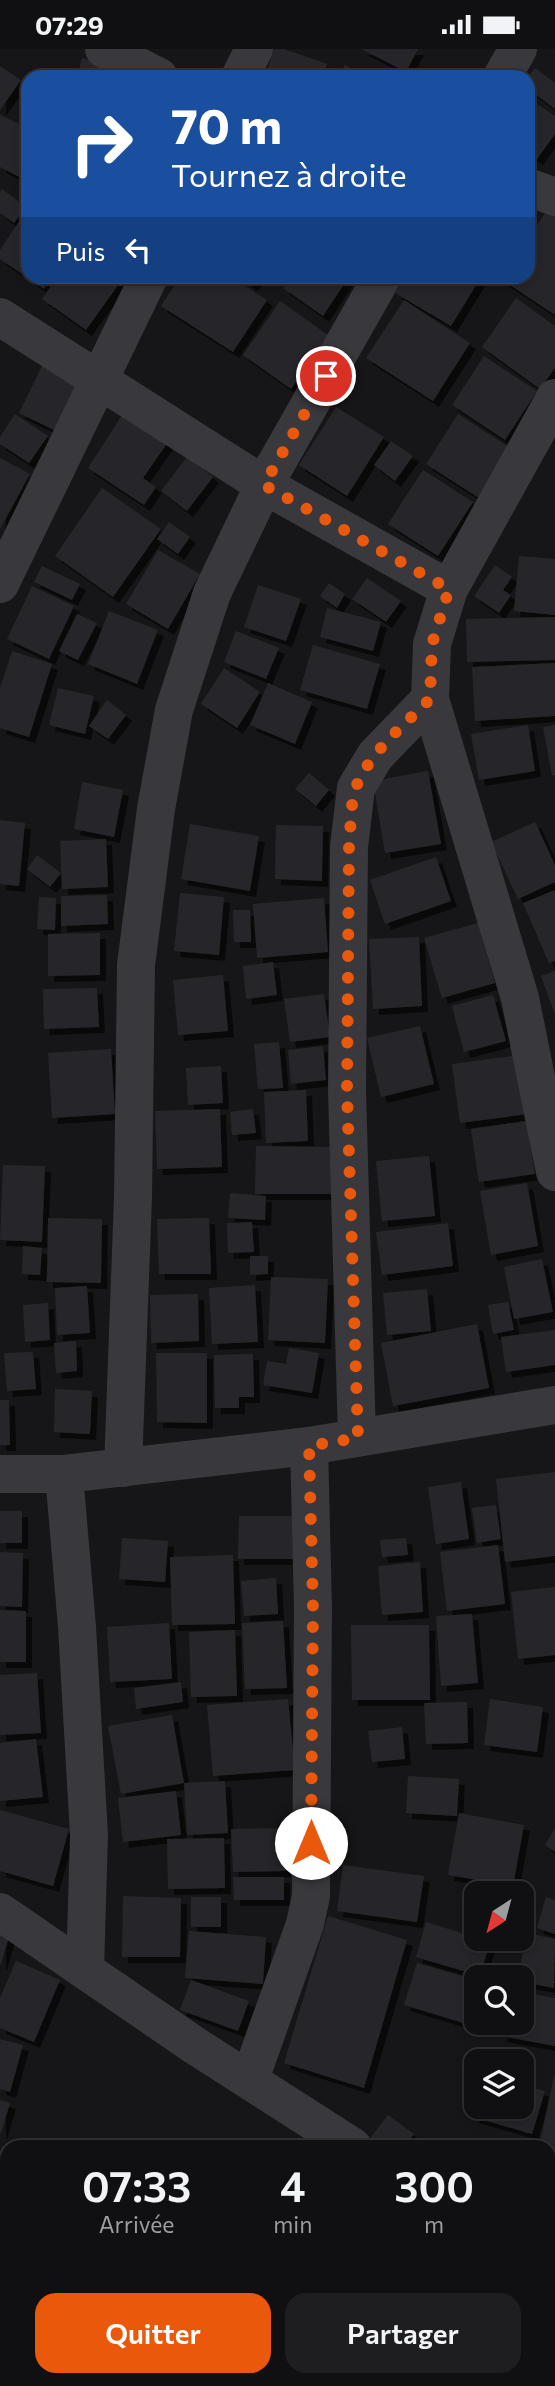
<!DOCTYPE html>
<html lang="fr">
<meta charset="utf-8">
<style>
:root{--surface:#101012;--page:#1e1e20;--text:#f1f3f6;--muted:#9c9d9f;--line:#303032;--accent:#ea580c}
body{margin:0;font-family:Commissioner,sans-serif;background:var(--page);color:var(--text);height:100vh;display:flex;flex-direction:column;font-size:26px;white-space:nowrap}
*{box-sizing:border-box;margin:0}
p{font-size:23px;color:var(--muted)}
.icon{flex:none;width:38px;height:38px;fill:none;stroke:currentColor;stroke-width:2;stroke-linecap:round;stroke-linejoin:round}
.map{position:relative;flex:1;overflow:hidden}
.side{position:absolute;left:0px;top:2091px;width:556px;height:247px;display:flex;flex-direction:column;background:var(--surface);border-radius:21px 21px 0 0;box-shadow:0 4px 10px #0003,0 0 0 2px var(--line)}
.side>*{flex:none}
.top-card{position:absolute;left:21px;top:21px;width:514px;height:214px;border-radius:21px;box-shadow:0 4px 10px #0003,0 0 0 2px var(--line);background:#1a4fa0;color:#fff;overflow:hidden}
.needle{width:46px;rotate:216deg}
.tools{position:absolute;left:464px;top:1832px;display:grid;gap:14px}
.tools a{display:grid;place-items:center;width:70px;height:70px;border-radius:14px;background:var(--surface);box-shadow:0 4px 10px #0003,0 0 0 2px var(--line);font-size:35px}
.pin{position:absolute;display:grid;place-items:center;width:60px;height:60px;color:#fff;margin:-30px;border:4px solid #fff;border-radius:50%;box-shadow:0 2px 7px #0007}
.me{position:absolute;width:77px;margin:-38px;rotate:0deg;stroke-linejoin:round;filter:drop-shadow(0 0 5px #0008)}
.turn{display:flex;align-items:center;gap:24px;height:147px;padding:0 35px;font-size:32px}
.turn .icon{width:91px;height:91px;stroke-width:2.5}
.turn b{display:block;font-size:49px;line-height:60px}
.then{display:flex;align-items:center;height:66px;padding:0 35px;background:#0003;gap:14px;font-size:26px}
.eta{display:flex;justify-content:space-evenly;align-items:center;height:119px;text-align:center}
.eta b{font-size:42px;font-weight:600;line-height:49px}
.primary-button{display:flex;gap:14px;margin-top:auto;padding:14px 35px}
.primary-button a{flex:1;height:80px;border-radius:21px;background:var(--accent);color:#fff;font-size:28px;font-weight:600;line-height:80px;text-align:center}
.primary-button a+a{background:var(--page);color:var(--text)}
.status{display:flex;justify-content:space-between;align-items:center;height:49px;padding:0 35px;background:var(--surface);direction:ltr}
.status svg{height:19px;fill:currentColor}
.map>svg:first-child{display:block}
.building{fill:#272629;filter:url(#shadow)}
.lines{fill:none;stroke-linecap:round;stroke-linejoin:round}
.minor{stroke:#38383d;stroke-width:38}
.route{stroke:#ea580c;stroke-width:12;stroke-dasharray:0 21.6}
</style>
<div class="status"><b>07:29</b><svg viewBox="0 0 49 12"><path d="M0 12V9h3v3zM5 12V6h3v6zM10 12V3h3v9zM15 12V0h3v12zM26 1h20v11H26zM47 4h2v5h-2z"/></svg></div>
<div class="map">
<svg width="555" height="2337" viewBox="0 0 555 2337">
<defs>
<filter id="shadow"><feDropShadow dx="6" dy="6" stdDeviation="0" flood-color="#0009"/></filter>
</defs>
<rect width="100%" height="100%" fill="#161618"/>
<path class="building" d="M274,0h10l43,15 -4,13h-58z
M361,0h57l-12,23z
M82,9l52,14 -1,5h-56z
M345,16l21,12h-28z
M0,17l21,14 -21,30z
M535,19l20,15v26l-27,-20v-13z
M528,49l27,18v18l-18,25 -9,-6z
M0,66l28,13 -1,53 -27,-14z
M2,140l24,18 -12,16 -14,-10v-21z
M28,159v69h24l-8,12 -44,-30v-9z
M548,160l7,4v102l-54,-36 2,-2h25v-39z
M57,228h58l6,4 -35,49 -44,-31z
M180,228h51l36,23 -34,52 -72,-46z
M241,228h18l-8,8z
M291,228h55l2,1 -25,38 -40,-28z
M405,228h76l-30,49 -56,-33z
M516,249l39,28v42l-15,21 -58,-42z
M404,251l66,43 -37,58 -67,-43z
M280,252l48,34 -37,54 -48,-34z
M484,307l53,35 -32,49 -53,-35z
M42,317l36,18 -22,47 -37,-18z
M336,358l48,30 -37,59 -48,-31z
M124,363l44,30 -25,36 13,9 -12,18 -56,-37z
M15,365l33,22 -19,27 -29,-19v-7z
M458,365l54,35 -33,49 -53,-34z
M391,392l22,15 -18,25 -21,-16z
M187,408l26,20 -26,34 -26,-20z
M0,409l30,16 -30,55z
M423,421l50,32 -35,54 -50,-32z
M102,439l59,41 -48,68 -58,-41z
M169,473l21,15 -12,17 -21,-15z
M158,501l42,24 -32,55 -42,-25z
M519,507l36,3v56l-41,-4z
M495,516l17,12 -9,13 8,5 -12,18 -25,-17z
M42,517l38,18 -8,16 -38,-18z
M367,529l34,23 -15,21 -34,-23z
M329,534l16,11 -8,14 -17,-12z
M258,536l43,14 -15,42 -42,-14z
M32,537l42,20 -25,53 -42,-20z
M327,559l54,14 -8,29 -53,-14z
M109,562l49,19 -21,54 -49,-20z
M77,565l20,9 -19,37 -19,-9z
M555,568v43l-88,2 -1,-43z
M236,582l43,17 -13,31 -42,-17z
M313,596l67,19 -13,45 -67,-19z
M12,602l40,13 -23,73 -29,-9v-40z
M555,614v53l-80,5 -3,-54z
M224,619l36,24 -23,36 -36,-24z
M268,634l44,19 -17,42 -45,-19z
M58,639l36,8 -9,38 -36,-9z
M107,651l19,15 -18,24 -19,-13z
M528,676l7,46 -56,9 -8,-46z
M555,676v50l-3,1 -9,-49z
M428,722l13,73 -56,9 -12,-72z
M309,724l20,17 -13,16 -21,-17z
M82,733l41,8 -9,47 -40,-8z
M0,771l25,3 -6,63 -19,-2z
M535,773l20,43v17l-37,17 -27,-57z
M190,775l69,12 -9,55 -69,-12z
M276,776l47,1 -1,55 -47,-2z
M106,790l2,48 -46,2 -2,-48z
M37,806l24,18 -11,14 -23,-18z
M436,808l15,44 -66,23 -15,-44z
M555,841v71l-6,2 -26,-60z
M180,844l44,4 -5,58 -45,-4z
M107,846l1,29 -47,2v-30z
M39,848l17,1 -1,32 -18,-1z
M324,849l4,54 -71,6 -4,-54z
M233,861h17l1,32h-17z
M478,874l17,60 -53,15 -18,-60z
M100,884v42l-52,1v-42z
M419,888l3,69 -49,3 -4,-70z
M273,913l4,33 -31,4 -3,-33z
M555,922v44l-14,-39z
M223,926l5,56 -50,4 -5,-55z
M97,939l2,39 -55,2 -1,-40z
M324,945l6,43 -40,5 -6,-43z
M493,946l13,46 -42,11 -12,-46z
M420,977l14,58 -53,13 -14,-59z
M279,993l4,46 -25,1 -4,-45z
M323,997l3,34 -35,4 -3,-34z
M111,1000l4,65 -63,4 -4,-65z
M519,1006l9,59 -68,9 -8,-59z
M221,1017l2,37 -35,2 -2,-37z
M306,1041l2,51 -42,2 -2,-51z
M220,1060l2,58 -65,2 -2,-58z
M253,1060l3,24 -24,2 -2,-23z
M526,1072l9,53 -56,8 -8,-53z
M256,1097l77,1v47h-78z
M429,1107l6,60 -53,5 -6,-60z
M3,1116l42,1 -3,76 -42,-2z
M527,1134l11,63 -47,9 -11,-64z
M230,1144l36,3 -1,24 -37,-2z
M48,1169l54,1 -1,64 -54,-1z
M209,1169l2,56h-52l-2,-55z
M252,1173l2,30 -26,1 -1,-30z
M448,1174l5,43 -71,9 -6,-43z
M23,1197l19,2 -2,27 -18,-1z
M250,1207h18v18l-18,1z
M542,1210l11,53 -39,7 -10,-52z
M271,1228l57,2 -3,64 -57,-3z
M255,1236l3,57 -46,2 -3,-56z
M87,1237l3,47 -33,2 -2,-47z
M427,1240l4,42 -44,4 -4,-42z
M198,1245l1,47 -48,2 -1,-48z
M508,1253l6,28 -21,4 -5,-29z
M48,1254l2,37 -25,2 -2,-37z
M477,1275l12,64 -96,18 -12,-63z
M555,1281v35l-49,7 -5,-35z
M76,1292l1,30 -21,2 -2,-30z
M289,1299l30,5 -7,40 -49,-8 4,-24 19,3z
M33,1303l3,37 -29,2 -3,-38z
M156,1304h51v70l-50,-1z
M253,1305l1,43h-15v11h-24l-1,-53z
M55,1340l37,2 -2,43 -36,-2z
M0,1351h9l1,45h-10z
M555,1423v84l-50,6 -9,-83z
M461,1433l8,57 -33,5 -8,-57z
M496,1456l5,34 -24,4 -5,-35z
M0,1462h22v32h-22z
M239,1467h59v43h-60z
M122,1489l46,3 -3,41 -46,-3z
M406,1489l2,17 -26,2 -2,-17z
M498,1496l7,59 -58,7 -7,-59z
M0,1503l23,1 -1,54 -22,-1z
M233,1506l2,69 -63,1 -2,-68z
M420,1513l3,50 -41,3 -4,-49z
M276,1529l2,36 -34,2 -3,-35z
M555,1538v68l-37,4 -7,-67z
M0,1561l26,1v51h-26z
M472,1565l6,69 -37,3 -5,-70z
M283,1572l4,67 -42,1 -3,-66z
M169,1574l3,56 -62,3 -3,-55z
M351,1576h78l1,75h-78z
M235,1581l2,66 -46,1 -2,-65z
M37,1624l4,60 -41,2v-60z
M181,1633l2,20 -47,7 -2,-21z
M288,1650l7,71 -82,6 -6,-71z
M490,1650l53,8 -6,45 -53,-7z
M467,1653l1,41 -42,1 -2,-41z
M172,1666l12,68 41,-2 3,52 -41,2 -3,-52 -63,11 -13,-68z
M402,1678l3,32 -33,3 -4,-31z
M36,1690l7,58 -43,4v-58z
M408,1727l51,3 -2,37 -51,-3z
M176,1742l5,44 -58,7 -5,-44z
M0,1761l69,19 -16,57 -53,-15z
M459,1764l65,12 -11,61 -65,-11z
M283,1779l2,43 -52,1 -2,-43z
M555,1779v24l-10,-7z
M224,1789l1,50 -57,1 -1,-50z
M343,1816l81,11 -7,46 -80,-11z
M233,1828h51v23h-50z
M123,1847l58,2 -1,59h-58z
M191,1848h30v30h-30z
M546,1848l9,3v34l-18,-6z
M328,1867l79,24 -43,148 -80,-25z
M426,1873l64,20 -10,34 -64,-19z
M0,1877l11,4 -10,34h-1z
M189,1882l77,6 -3,47 -78,-6z
M527,1884l28,6 -1,49 -32,-6v-5h-4z
M16,1912l44,19 -26,62 -34,-14v-30z
M417,1914l59,17v22l-6,23 -66,-20z
M191,1931l58,21 -11,30 -58,-21z
M522,1943l33,6v48l-54,-10 3,-13h18z
M0,1990l23,6 -13,47 -10,-3z
M554,2027h1v74l-5,-3h-11z
M522,2036l23,6 -13,43 -59,-17 3,-10h46z
M0,2051l10,3 -9,30h-1z
M388,2066l26,19 -10,13h-19l-14,-10z
M463,2092l11,6h-14z
M550,2143l5,3v26l-5,9z
M555,2240v72l-5,-2v-55z
M550,2327l5,2v8h-31l2,-6h24z
M353,2331h65l8,6h-77z
M482,2331h38l-3,6h-38z"/>
<g class="lines">
<path class="minor" d="M104,0l55,28
M240,28l14,-28
M502,28l16,-28
M528,138l27,10
M0,268l264,168 185,104
M555,349l-106,191 -17,55 -2,55 90,299 35,174
M0,535l149,-307
M357,1389l-10,-347 2,-244 7,-59 19,-32 55,-57
M123,1419l10,-271 3,-232 20,-156 18,-99 38,-117 52,-108 118,-208
M0,1425h64l245,-28 246,-41
M64,1425l13,153 12,208 -4,135
M0,1863l194,133 159,102
M250,2030l55,-155 6,-28 2,-288 -4,-162
M550,2215l5,2
M314,2337l3,-6"/>
</g>
<g class="lines">
<path class="route" d="M311,1794l2,-235 -4,-162 49,-8 -11,-347 2,-244c2,-18 1,-43 7,-60 14,-35 48,-62 74,-88l2,-55 17,-55 -185,-104 62,-109"/>
</g>
</svg>
<div class="tools">
<a><svg class="needle" viewBox="-14 -14 28 28"><path d="M0-13l5 13h-10z" fill="#e53935"/><path d="M0 13l5-13h-10z" fill="#9c9d9f"/></svg></a>
<a><svg class="icon" aria-label="search" viewBox="0 0 24 24"><circle cx="10" cy="10" r="6"/><path d="M15 15l6 6"/></svg></a>
<a><svg class="icon" aria-label="layers" viewBox="0 0 24 24"><path d="M12 4l9 5-9 5-9-5zM3 14l9 5 9-5"/></svg></a>
</div>
<div class="pin" style="left:326px;top:327px;background:#d93025"><svg class="icon" aria-label="arrive" viewBox="0 0 24 24"><path d="M6 21V4h12l-3 4 3 4H6"/></svg></div>
<svg class="me" style="left:311px;top:1794px" viewBox="-20 -20 40 40"><circle r="19" fill="#fff"/><path d="M0-13L10 11 0 6-10 11z" fill="#ea580c"/></svg>
<div class="top-card">
<div class="turn"><svg class="icon" aria-label="right" viewBox="0 0 24 24"><path d="M7 20v-9h11M14 6l5 5-5 5"/></svg><div><b>70 m</b>Tournez à droite</div></div>
<div class="then">Puis<svg class="icon" aria-label="left" viewBox="0 0 24 24"><path d="M17 20v-9H6M10 6l-5 5 5 5"/></svg></div>
</div>
<section class="side">
<div class="eta">
<div><b>07:33</b><p>Arrivée</p></div>
<div><b>4</b><p>min</p></div>
<div><b>300</b><p>m</p></div>
</div>
<div class="primary-button"><a>Quitter</a><a>Partager</a></div>
</section>
</div>
